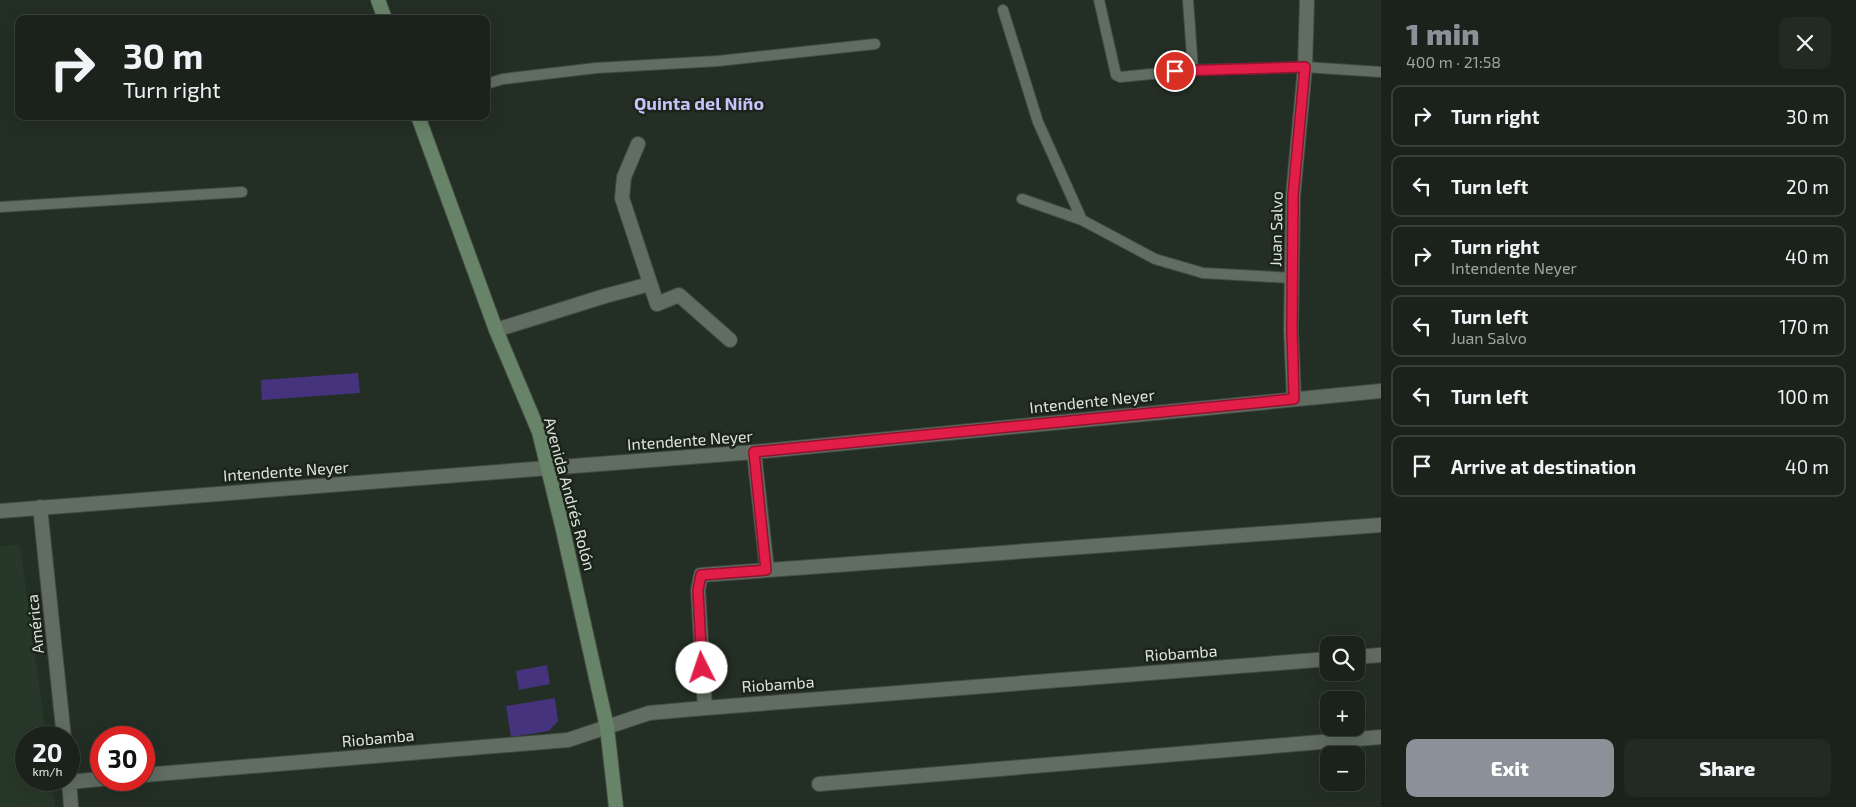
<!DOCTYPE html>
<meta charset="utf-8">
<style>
:root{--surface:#1a221b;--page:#232a24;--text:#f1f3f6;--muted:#9fa4a3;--line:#383f3a;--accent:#8c9099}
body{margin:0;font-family:"Exo 2",sans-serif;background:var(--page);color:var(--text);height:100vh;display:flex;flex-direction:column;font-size:19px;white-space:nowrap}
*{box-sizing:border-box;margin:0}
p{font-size:16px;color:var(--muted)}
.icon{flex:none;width:28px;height:28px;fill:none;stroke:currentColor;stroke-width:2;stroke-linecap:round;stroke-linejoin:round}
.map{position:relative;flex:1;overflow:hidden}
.panel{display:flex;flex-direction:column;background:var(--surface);width:475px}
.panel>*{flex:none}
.top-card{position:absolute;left:15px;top:15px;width:475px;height:105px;border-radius:10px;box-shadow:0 5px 20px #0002,0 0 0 1px var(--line);background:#1a221b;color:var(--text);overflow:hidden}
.buttons{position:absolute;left:1320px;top:636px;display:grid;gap:10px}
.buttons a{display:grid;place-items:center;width:45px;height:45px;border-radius:10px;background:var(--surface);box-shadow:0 5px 20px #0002,0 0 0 1px var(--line);font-size:25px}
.speed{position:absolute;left:15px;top:726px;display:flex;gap:10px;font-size:25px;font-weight:700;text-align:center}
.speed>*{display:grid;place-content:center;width:65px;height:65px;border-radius:50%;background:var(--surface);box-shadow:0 5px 20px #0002,0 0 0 1px var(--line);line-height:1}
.speed small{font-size:12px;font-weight:400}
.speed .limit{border:8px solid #d22;background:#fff;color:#111}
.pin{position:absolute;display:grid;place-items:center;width:42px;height:42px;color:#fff;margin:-21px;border:2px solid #fff;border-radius:50%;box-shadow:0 1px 5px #0007}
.me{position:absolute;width:55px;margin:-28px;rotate:356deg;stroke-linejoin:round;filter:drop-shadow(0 0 4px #0008)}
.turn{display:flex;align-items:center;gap:18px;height:105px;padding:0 25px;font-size:22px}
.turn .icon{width:65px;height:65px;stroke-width:2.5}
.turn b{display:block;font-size:35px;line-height:42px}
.round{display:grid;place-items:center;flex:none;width:52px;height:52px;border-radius:10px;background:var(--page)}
.summary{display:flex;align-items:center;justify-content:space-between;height:85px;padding:0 25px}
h1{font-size:30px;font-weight:800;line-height:38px;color:var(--accent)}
.cta{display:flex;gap:10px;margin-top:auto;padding:10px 25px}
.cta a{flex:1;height:58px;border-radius:10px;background:var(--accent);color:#fff;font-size:20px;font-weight:800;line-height:58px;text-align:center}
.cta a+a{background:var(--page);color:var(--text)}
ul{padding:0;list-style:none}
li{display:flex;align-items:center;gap:15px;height:62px;margin:0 10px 8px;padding:0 15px;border:2px solid var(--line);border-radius:10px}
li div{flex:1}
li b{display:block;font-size:19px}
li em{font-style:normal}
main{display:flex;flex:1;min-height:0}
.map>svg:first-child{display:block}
.built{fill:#283828}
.building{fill:#45347d}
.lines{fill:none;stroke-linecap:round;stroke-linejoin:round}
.service-casing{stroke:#424b43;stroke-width:12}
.pedestrian-casing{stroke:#424b43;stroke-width:16}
.minor-casing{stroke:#424b43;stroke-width:16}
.tertiary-casing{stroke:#424b43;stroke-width:16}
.secondary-casing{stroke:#424b43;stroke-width:16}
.service{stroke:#616d61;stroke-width:10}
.pedestrian{stroke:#616d61;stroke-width:14}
.minor{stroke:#616d61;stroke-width:14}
.tertiary{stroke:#616d61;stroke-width:14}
.secondary{stroke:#678368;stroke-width:14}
.route-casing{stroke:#92132f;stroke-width:12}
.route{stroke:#e11d48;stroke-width:9}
.labels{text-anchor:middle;stroke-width:5;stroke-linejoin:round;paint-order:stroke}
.street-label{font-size:16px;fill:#dce3dc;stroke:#1a241a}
.neighbourhood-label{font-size:18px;font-weight:bold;fill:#c8c1fa;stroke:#1a241a}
</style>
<main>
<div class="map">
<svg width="1381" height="807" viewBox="0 0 1381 807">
<rect width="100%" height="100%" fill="#232e24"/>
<path class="built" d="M20,545l26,192 -20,1v42h25l4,27h-55v-261z"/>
<path class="building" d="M358,373l2,20 -98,7 -1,-20z
M547,665l3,19 -31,6 -3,-19z
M555,698l3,23 -9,10 -38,6 -5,-31z"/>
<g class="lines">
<defs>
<path id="service" d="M1099,0l17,75 4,2 73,-7 112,-3 76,5
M1188,0l5,70
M1003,10l35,112 44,98
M486,84l17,-5 93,-11 122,-7 157,-17
M1022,199l60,21 73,39 48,14 89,5
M0,207l242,-15"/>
<path id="pedestrian" d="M638,144l-14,33 -2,21 35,106 22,-9 51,45
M496,330l109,-34 45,-12"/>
<path id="minor" d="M1294,399l-3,-69 2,-134 12,-129 2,-67
M754,452l13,118
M548,468l206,-16 627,-61
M40,507l24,231
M1356,657l25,-2
M705,708l-7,-118 3,-15 680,-50
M144,775l424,-35 81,-27 56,-5 624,-49
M69,780l2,27
M69,782l32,-3
M819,784l562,-47"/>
<path id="tertiary" d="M0,511l548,-43"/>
<path id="secondary" d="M378,0l7,19
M418,116l78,214 43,102 24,98 44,197 9,80"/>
</defs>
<use href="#service" class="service-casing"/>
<use href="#pedestrian" class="pedestrian-casing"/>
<use href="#minor" class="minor-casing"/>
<use href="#tertiary" class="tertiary-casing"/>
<use href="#secondary" class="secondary-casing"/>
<use href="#service" class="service"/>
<use href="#pedestrian" class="pedestrian"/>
<use href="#minor" class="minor"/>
<use href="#tertiary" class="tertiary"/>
<use href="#secondary" class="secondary"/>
</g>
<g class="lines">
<defs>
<path id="route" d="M702,668l-4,-78 3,-15 65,-5 -12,-118 540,-53 -2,-69 1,-134 12,-129 -130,4"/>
</defs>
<use href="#route" class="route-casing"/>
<use href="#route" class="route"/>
</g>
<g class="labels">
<g class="street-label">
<text transform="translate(1276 229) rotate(-89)" y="6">Juan Salvo</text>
<text transform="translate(1092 401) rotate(-6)" y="6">Intendente Neyer</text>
<text transform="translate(690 440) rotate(-4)" y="6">Intendente Neyer</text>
<text transform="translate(286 471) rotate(-4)" y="6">Intendente Neyer</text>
<text transform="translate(570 494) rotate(75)" y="6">Avenida Andrés Rolón</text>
<text transform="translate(35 624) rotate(-96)" y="6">América</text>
<text transform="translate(1181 653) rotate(-4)" y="6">Riobamba</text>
<text transform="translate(778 684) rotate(-4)" y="6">Riobamba</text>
<text transform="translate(378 738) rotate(-5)" y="6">Riobamba</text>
</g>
<g class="neighbourhood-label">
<text x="699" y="110">Quinta del Niño</text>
</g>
</g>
</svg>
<div class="buttons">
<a><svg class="icon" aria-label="search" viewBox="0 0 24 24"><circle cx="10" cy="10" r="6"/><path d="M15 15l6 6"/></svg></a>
<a>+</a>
<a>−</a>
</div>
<div class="speed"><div>20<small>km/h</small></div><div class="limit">30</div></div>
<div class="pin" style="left:1175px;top:71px;background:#d93025"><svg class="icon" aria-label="arrive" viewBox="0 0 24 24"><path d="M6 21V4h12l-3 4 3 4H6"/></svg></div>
<svg class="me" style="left:702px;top:668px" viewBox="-20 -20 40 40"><circle r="19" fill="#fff"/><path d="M0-13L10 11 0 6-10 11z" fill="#e11d48"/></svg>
<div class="top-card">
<div class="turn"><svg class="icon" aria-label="right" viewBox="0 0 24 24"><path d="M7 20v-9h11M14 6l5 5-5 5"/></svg><div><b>30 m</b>Turn right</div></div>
</div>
</div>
<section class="panel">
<div class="summary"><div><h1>1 min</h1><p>400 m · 21:58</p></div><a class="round"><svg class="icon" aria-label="close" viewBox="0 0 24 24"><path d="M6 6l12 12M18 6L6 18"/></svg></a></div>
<ul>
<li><svg class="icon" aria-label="right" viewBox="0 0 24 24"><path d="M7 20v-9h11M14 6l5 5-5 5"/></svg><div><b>Turn right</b></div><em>30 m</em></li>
<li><svg class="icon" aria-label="left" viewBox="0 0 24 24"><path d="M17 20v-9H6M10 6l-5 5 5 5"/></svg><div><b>Turn left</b></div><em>20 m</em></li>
<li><svg class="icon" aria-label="right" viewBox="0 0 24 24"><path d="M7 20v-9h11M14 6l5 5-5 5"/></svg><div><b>Turn right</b><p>Intendente Neyer</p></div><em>40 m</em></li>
<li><svg class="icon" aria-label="left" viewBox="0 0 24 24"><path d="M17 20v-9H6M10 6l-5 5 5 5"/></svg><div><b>Turn left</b><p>Juan Salvo</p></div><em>170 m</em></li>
<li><svg class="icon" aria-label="left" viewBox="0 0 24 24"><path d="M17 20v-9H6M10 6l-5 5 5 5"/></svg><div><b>Turn left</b></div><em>100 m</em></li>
<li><svg class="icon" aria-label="arrive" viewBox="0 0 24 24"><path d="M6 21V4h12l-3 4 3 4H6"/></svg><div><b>Arrive at destination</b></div><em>40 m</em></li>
</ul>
<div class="cta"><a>Exit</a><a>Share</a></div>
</section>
</main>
